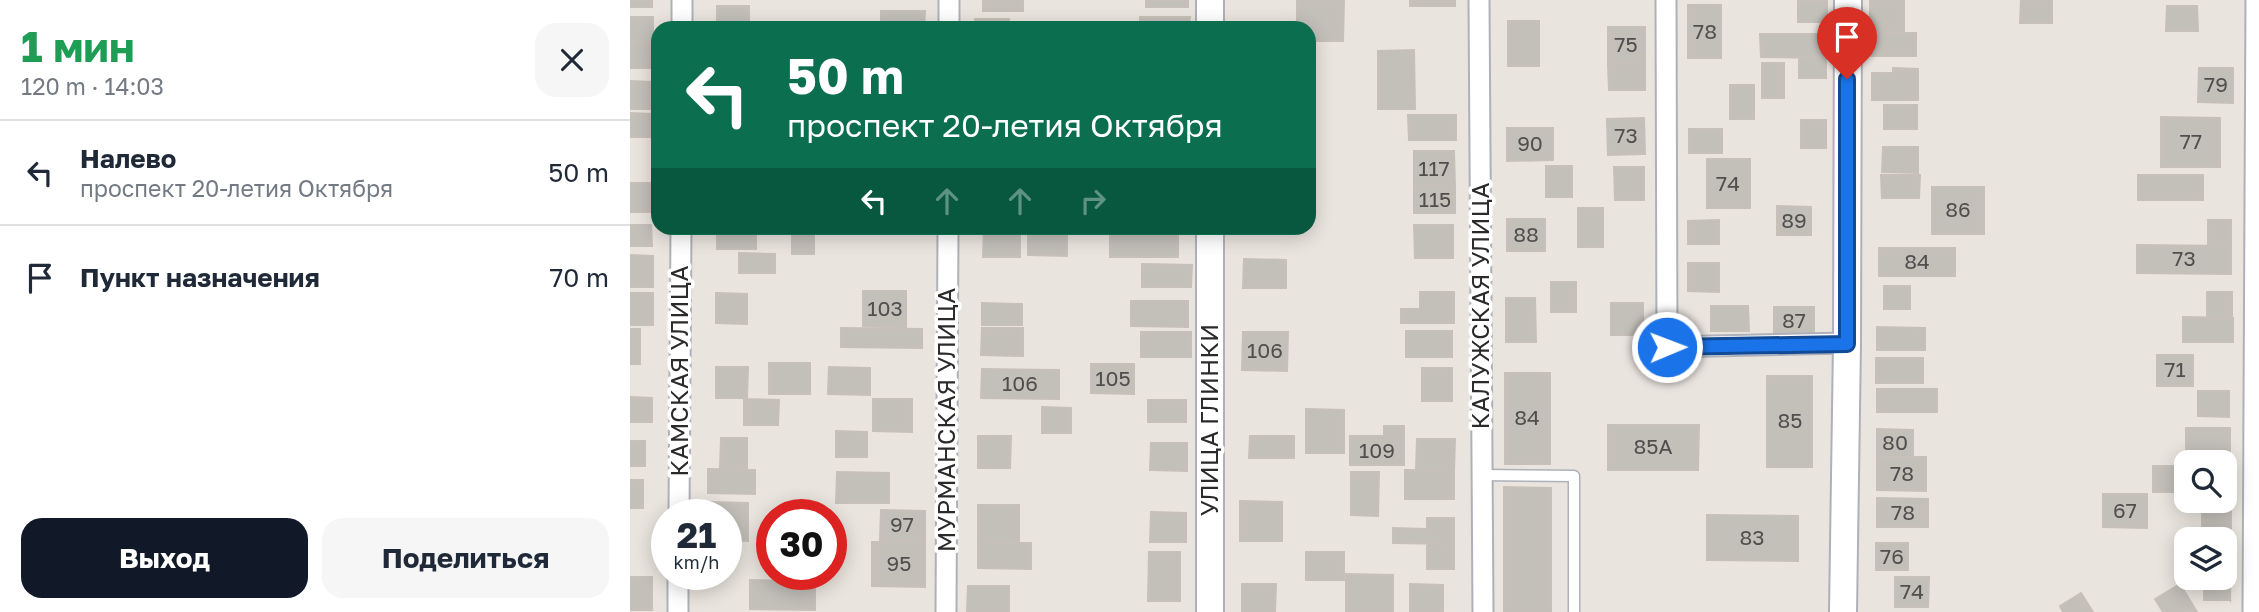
<!DOCTYPE html>
<html lang="ru">
<meta charset="utf-8">
<style>
:root{--surface:#fff;--page:#f6f6f7;--text:#1f2937;--muted:#747a83;--line:#e0e1e3;--accent:#111827}
body{margin:0;font-family:"Golos Text",sans-serif;background:var(--page);color:var(--text);height:100vh;display:flex;flex-direction:column;font-size:26px;white-space:nowrap}
*{box-sizing:border-box;margin:0}
p{font-size:23px;color:var(--muted)}
.icon{flex:none;width:38px;height:38px;fill:none;stroke:currentColor;stroke-width:2;stroke-linecap:round;stroke-linejoin:round}
.map{position:relative;flex:1;overflow:hidden}
.panel{display:flex;flex-direction:column;background:var(--surface);width:630px}
.panel>*{flex:none}
.top-card{position:absolute;left:21px;top:21px;width:665px;height:214px;border-radius:21px;box-shadow:0 4px 18px #0003;background:#0b6e4f;color:#fff;overflow:hidden}
.controls{position:absolute;left:1544px;top:450px;display:grid;gap:14px}
.controls a{display:grid;place-items:center;width:63px;height:63px;border-radius:14px;background:var(--surface);box-shadow:0 4px 18px #0003;font-size:35px}
.speed{position:absolute;left:21px;top:499px;display:flex;gap:14px;font-size:35px;font-weight:700;text-align:center}
.speed>*{display:grid;place-content:center;width:91px;height:91px;border-radius:50%;background:var(--surface);box-shadow:0 4px 18px #0003;line-height:1}
.speed small{font-size:18px;font-weight:400}
.speed .limit{border:10px solid #d22;background:#fff;color:#111}
.pin{position:absolute;display:grid;place-items:center;width:60px;height:60px;color:#fff;margin:-72px -30px;border-radius:50% 50% 50% 0;rotate:-45deg;box-shadow:0 0 7px #0007}
.pin .icon{rotate:45deg}
.me{position:absolute;width:77px;margin:-38px;rotate:89deg;stroke-linejoin:round;filter:drop-shadow(0 0 5px #0008)}
.turn{display:flex;align-items:center;gap:24px;height:147px;padding:0 21px;font-size:32px}
.turn .icon{width:91px;height:91px;stroke-width:2.5}
.turn b{display:block;font-size:49px;line-height:60px}
.lanes{display:flex;align-items:center;height:66px;padding:0 21px;background:#0003;justify-content:center;gap:35px;direction:ltr}
.lanes .off{opacity:.35}
.round{display:grid;place-items:center;flex:none;width:74px;height:74px;border-radius:21px;background:var(--page)}
.overview{display:flex;align-items:center;justify-content:space-between;height:119px;padding:0 21px}
h1{font-size:42px;font-weight:700;line-height:52px;color:#1e9e55}
.primary-button{display:flex;gap:14px;margin-top:auto;padding:14px 21px}
.primary-button a{flex:1;height:80px;border-radius:21px;background:var(--accent);color:#fff;font-size:28px;font-weight:700;line-height:80px;text-align:center}
.primary-button a+a{background:var(--page);color:var(--text)}
ul{padding:0;list-style:none}
li{display:flex;align-items:center;gap:21px;height:105px;padding:0 21px;border-top:2px solid var(--line)}
li div{flex:1}
li b{display:block;font-size:26px}
li em{font-style:normal}
main{display:flex;flex:1;min-height:0}
.map>svg:first-child{display:block}
.building{fill:#c3bfb9;stroke:#c6c0b8;stroke-width:2}
.lines{fill:none;stroke-linecap:round;stroke-linejoin:round}
.lane-casing{stroke:#aeb1b9;stroke-width:13}
.street-casing{stroke:#aeb1b9;stroke-width:23}
.secondary-casing{stroke:#aeb1b9;stroke-width:30}
.lane{stroke:#fff;stroke-width:10}
.street{stroke:#fff;stroke-width:19}
.secondary{stroke:#fff;stroke-width:26}
.route-casing{stroke:#114b97;stroke-width:18}
.route{stroke:#1a73e8;stroke-width:12}
.labels{text-anchor:middle;stroke-width:7;stroke-linejoin:round;paint-order:stroke}
.number-label{font-size:21px;fill:#504f4e}
.street-label{font-size:24px;fill:#2a2a2a;stroke:#fff}
</style>
<main>
<section class="panel">
<div class="overview"><div><h1>1 мин</h1><p>120 m · 14:03</p></div><a class="round"><svg class="icon" aria-label="close" viewBox="0 0 24 24"><path d="M6 6l12 12M18 6L6 18"/></svg></a></div>
<ul>
<li><svg class="icon" aria-label="left" viewBox="0 0 24 24"><path d="M17 20v-9H6M10 6l-5 5 5 5"/></svg><div><b>Налево</b><p>проспект 20-летия Октября</p></div><em>50 m</em></li>
<li><svg class="icon" aria-label="arrive" viewBox="0 0 24 24"><path d="M6 21V4h12l-3 4 3 4H6"/></svg><div><b>Пункт назначения</b></div><em>70 m</em></li>
</ul>
<div class="primary-button"><a>Выход</a><a>Поделиться</a></div>
</section>
<div class="map">
<svg width="1629" height="612" viewBox="0 0 1629 612">
<rect width="100%" height="100%" fill="#eae4de"/>
<path class="building" d="M0,0h22v7h-22z
M353,0h40v11h-40z
M516,0h42v7h-42z
M667,0h47l-1,41h-34v-13h-12z
M780,0h45v6h-45z
M1240,0h34v32h-34z
M1391,0h31v23h-32z
M1168,1h29v21h-29z
M1058,5h33v53h-33z
M87,6h32v22h-32z
M1537,6h30l1,25h-32z
M251,11h44l-1,17h-43z
M0,17h23v26h-23z
M510,17h50l-1,11h-49z
M345,19h34v9h-34z
M878,21h31v45h-31z
M611,22h46v6h-46z
M978,27h37v36l-37,1z
M1241,33h45v23h-45z
M1130,34h66v24l-65,-1z
M0,43h23l-1,25h-22z
M784,50l1,59h-37v-58z
M1169,57l27,1v20h-27z
M1015,63v27h-36l-1,-26z
M1132,63h22v35h-22z
M1263,68l25,1v31h-46v-27h21z
M1569,68h34v35l-35,-1z
M0,81l22,1 -1,27h-21z
M1100,85h24v34h-24z
M1254,105h33v24h-33z
M0,113l22,1v23h-22z
M778,115h48v25h-47z
M1531,117l59,1v49h-59z
M1014,118l1,36 -37,1 -1,-36z
M1171,120h25v28h-25z
M877,128h46v32l-46,1z
M1059,129h33v24h-33z
M1253,147h35v26l-36,-1z
M784,151h40l1,35h-41z
M1077,159h43v49h-43z
M916,166h26v31h-26z
M984,167h30v33h-29z
M1251,175h39l-1,23h-37z
M1508,175h65v25h-65z
M0,183h23v29h-23z
M784,186h41v27h-41z
M1302,187h52v47h-52z
M1147,206l34,1v28h-34z
M948,208h25v39h-25z
M877,219h38v32h-38z
M1089,220v24h-31v-23z
M1578,220h23v25h-23z
M0,225h21l1,21h-22z
M784,225h39v33h-38z
M87,228h39v21h-39z
M162,228h22v26h-22z
M354,229l36,1v27h-37z
M398,234l39,1v21l-39,-1z
M480,234l68,1v22h-68z
M1507,245l94,1v28l-94,-1z
M1249,248h76v28h-76z
M109,253l36,1v19h-36z
M0,255l23,1v31h-23z
M614,259l42,1v28h-43z
M1058,263h31v29l-31,-1z
M512,264l50,1 -1,22h-49z
M921,282h25v30h-25z
M1254,286h26v23h-26z
M233,291h43v36l-43,-1z
M790,292h34v31h-53v-14h19z
M1577,292h25v25h-25z
M0,293h23v32h-23z
M86,293l31,1v30l-31,-1z
M876,298h29l1,44h-30z
M501,301h57v26l-57,-1z
M352,303l40,1v21h-40z
M981,303h32v32h-32z
M1081,306h37l1,25h-38z
M1144,307h40v27h-40z
M1553,317l50,1v24h-50z
M1247,327l48,1v22h-48z
M211,328l81,1v19l-81,-1z
M352,328h41v28l-42,-1z
M0,329h10v35h-10z
M776,331h46v26h-46z
M511,332h50v25h-50z
M613,332h45l-1,39 -45,-1z
M1527,355h36v31h-36z
M1246,358h47v25h-47z
M139,363h41v31h-41z
M461,364h43v30l-43,-1z
M86,367h32l-1,31h-31z
M199,367l41,1v27l-42,-1z
M792,368h30v33h-30z
M352,369l77,1v29l-78,-1z
M875,373h45v91h-45z
M1137,376h45v91h-45z
M1247,389h60v23h-60z
M1568,391h31v26l-31,-1z
M0,397l22,1v24h-22z
M114,399l35,1 -1,25h-34z
M243,399h39v33l-39,-1z
M518,400h38v22h-38z
M412,407l29,1v25h-29z
M676,409l38,1v43h-38z
M978,425h91l-1,45h-90z
M754,426h20v39h-54v-29h34z
M1556,428h44v31h-44z
M1247,429l36,1v27h-36z
M206,431l31,1v25h-31z
M348,436h33l-1,32h-32z
M620,436h44v22h-45z
M91,438h26v32l-27,-1z
M787,439h38l-1,32 -38,-1z
M0,441h15v25h-15z
M521,443h36v28l-37,-1z
M1247,457h49v34l-49,-1z
M1523,466h33v26h-33z
M78,469l47,1v24l-47,-1z
M775,470l49,1v28h-49z
M207,472l52,1v30h-53z
M721,472h28l-1,44 -27,-1z
M0,480h13v28h-13z
M874,487l47,1v124h-47z
M1473,494h44v34l-44,-1z
M1247,498l51,1v28h-51z
M610,501l42,1v39h-42z
M79,502l39,1v38l-22,-1v-26h-18z
M1572,503h29v27h-29z
M348,505h41v37h-41z
M251,510l44,1v29h-45z
M521,512l35,1v29h-36z
M1077,515l91,1v45l-91,-1z
M797,518h27v26l-61,-1v-15l34,1z
M242,542h53v45l-53,-1z
M348,542l53,1v26l-53,-1z
M1246,543h32v27h-32z
M797,544h27v25h-27z
M519,552h31v49h-32z
M676,552h38v28h-38z
M1594,555h7l-1,45 -13,-22h7z
M158,574h27v36l-65,-1v-29l38,1z
M716,574l47,1v37h-47z
M0,577h22v33h-22z
M1265,577h34l-1,30h-33z
M1574,578h13l13,22h-26z
M612,584h34l-1,28h-33z
M780,584l33,1v27h-33z
M1550,584l17,28h-34l-8,-13z
M338,586h41v26h-42z
M1451,593l12,19h-30l-3,-6z"/>
<g class="lines">
<defs>
<path id="lane" d="M852,475l92,1v136"/>
<path id="street" d="M849,0l4,612
M1036,0l1,347 180,-4
M52,28v-28
M319,28v-28
M49,514l2,-286
M48,612v-38
M316,612l2,-384
M1623,612l3,-612"/>
<path id="secondary" d="M580,28v-28
M580,612v-384
M1213,612l4,-269 1,-343"/>
</defs>
<use href="#lane" class="lane-casing"/>
<use href="#street" class="street-casing"/>
<use href="#secondary" class="secondary-casing"/>
<use href="#lane" class="lane"/>
<use href="#street" class="street"/>
<use href="#secondary" class="secondary"/>
</g>
<g class="lines">
<defs>
<path id="route" d="M1037,347l180,-3v-265"/>
</defs>
<use href="#route" class="route-casing"/>
<use href="#route" class="route"/>
</g>
<g class="labels">
<g class="number-label">
<text x="1075" y="39">78</text>
<text x="996" y="52">75</text>
<text x="1586" y="92">79</text>
<text x="996" y="143">73</text>
<text x="1561" y="149">77</text>
<text x="900" y="151">90</text>
<text x="804" y="176">117</text>
<text x="1098" y="191">74</text>
<text x="805" y="207">115</text>
<text x="1328" y="217">86</text>
<text x="1164" y="228">89</text>
<text x="896" y="242">88</text>
<text x="1554" y="266">73</text>
<text x="1287" y="269">84</text>
<text x="255" y="316">103</text>
<text x="1164" y="328">87</text>
<text x="635" y="358">106</text>
<text x="1545" y="377">71</text>
<text x="483" y="386">105</text>
<text x="390" y="391">106</text>
<text x="897" y="425">84</text>
<text x="1160" y="428">85</text>
<text x="1265" y="450">80</text>
<text x="1023" y="454">85А</text>
<text x="747" y="458">109</text>
<text x="1272" y="481">78</text>
<text x="1495" y="518">67</text>
<text x="1273" y="520">78</text>
<text x="272" y="532">97</text>
<text x="1122" y="545">83</text>
<text x="1262" y="564">76</text>
<text x="269" y="571">95</text>
<text x="1282" y="599">74</text>
</g>
<g class="street-label">
<text transform="translate(851 306) rotate(-90)" y="8">КАЛУЖСКАЯ УЛИЦА</text>
<text transform="translate(50 371) rotate(-90)" y="8">КАМСКАЯ УЛИЦА</text>
<text transform="translate(317 420) rotate(-90)" y="8">МУРМАНСКАЯ УЛИЦА</text>
<text transform="translate(580 420) rotate(-90)" y="8">УЛИЦА ГЛИНКИ</text>
</g>
</g>
</svg>
<div class="controls">
<a><svg class="icon" aria-label="search" viewBox="0 0 24 24"><circle cx="10" cy="10" r="6"/><path d="M15 15l6 6"/></svg></a>
<a><svg class="icon" aria-label="layers" viewBox="0 0 24 24"><path d="M12 4l9 5-9 5-9-5zM3 14l9 5 9-5"/></svg></a>
</div>
<div class="speed"><div>21<small>km/h</small></div><div class="limit">30</div></div>
<div class="pin" style="left:1217px;top:79px;background:#d93025"><svg class="icon" aria-label="arrive" viewBox="0 0 24 24"><path d="M6 21V4h12l-3 4 3 4H6"/></svg></div>
<svg class="me" style="left:1037px;top:347px" viewBox="-20 -20 40 40"><circle r="17" fill="#1a73e8" stroke="#fff" stroke-width="3"/><path d="M0-11L8 9 0 5-8 9z" fill="#fff"/></svg>
<div class="top-card">
<div class="turn"><svg class="icon" aria-label="left" viewBox="0 0 24 24"><path d="M17 20v-9H6M10 6l-5 5 5 5"/></svg><div><b>50 m</b>проспект 20-летия Октября</div></div>
<div class="lanes"><svg class="icon" aria-label="left" viewBox="0 0 24 24"><path d="M17 20v-9H6M10 6l-5 5 5 5"/></svg><svg class="icon off" aria-label="ahead" viewBox="0 0 24 24"><path d="M12 20V5M6 11l6-6 6 6"/></svg><svg class="icon off" aria-label="ahead" viewBox="0 0 24 24"><path d="M12 20V5M6 11l6-6 6 6"/></svg><svg class="icon off" aria-label="right" viewBox="0 0 24 24"><path d="M7 20v-9h11M14 6l5 5-5 5"/></svg></div>
</div>
</div>
</main>
